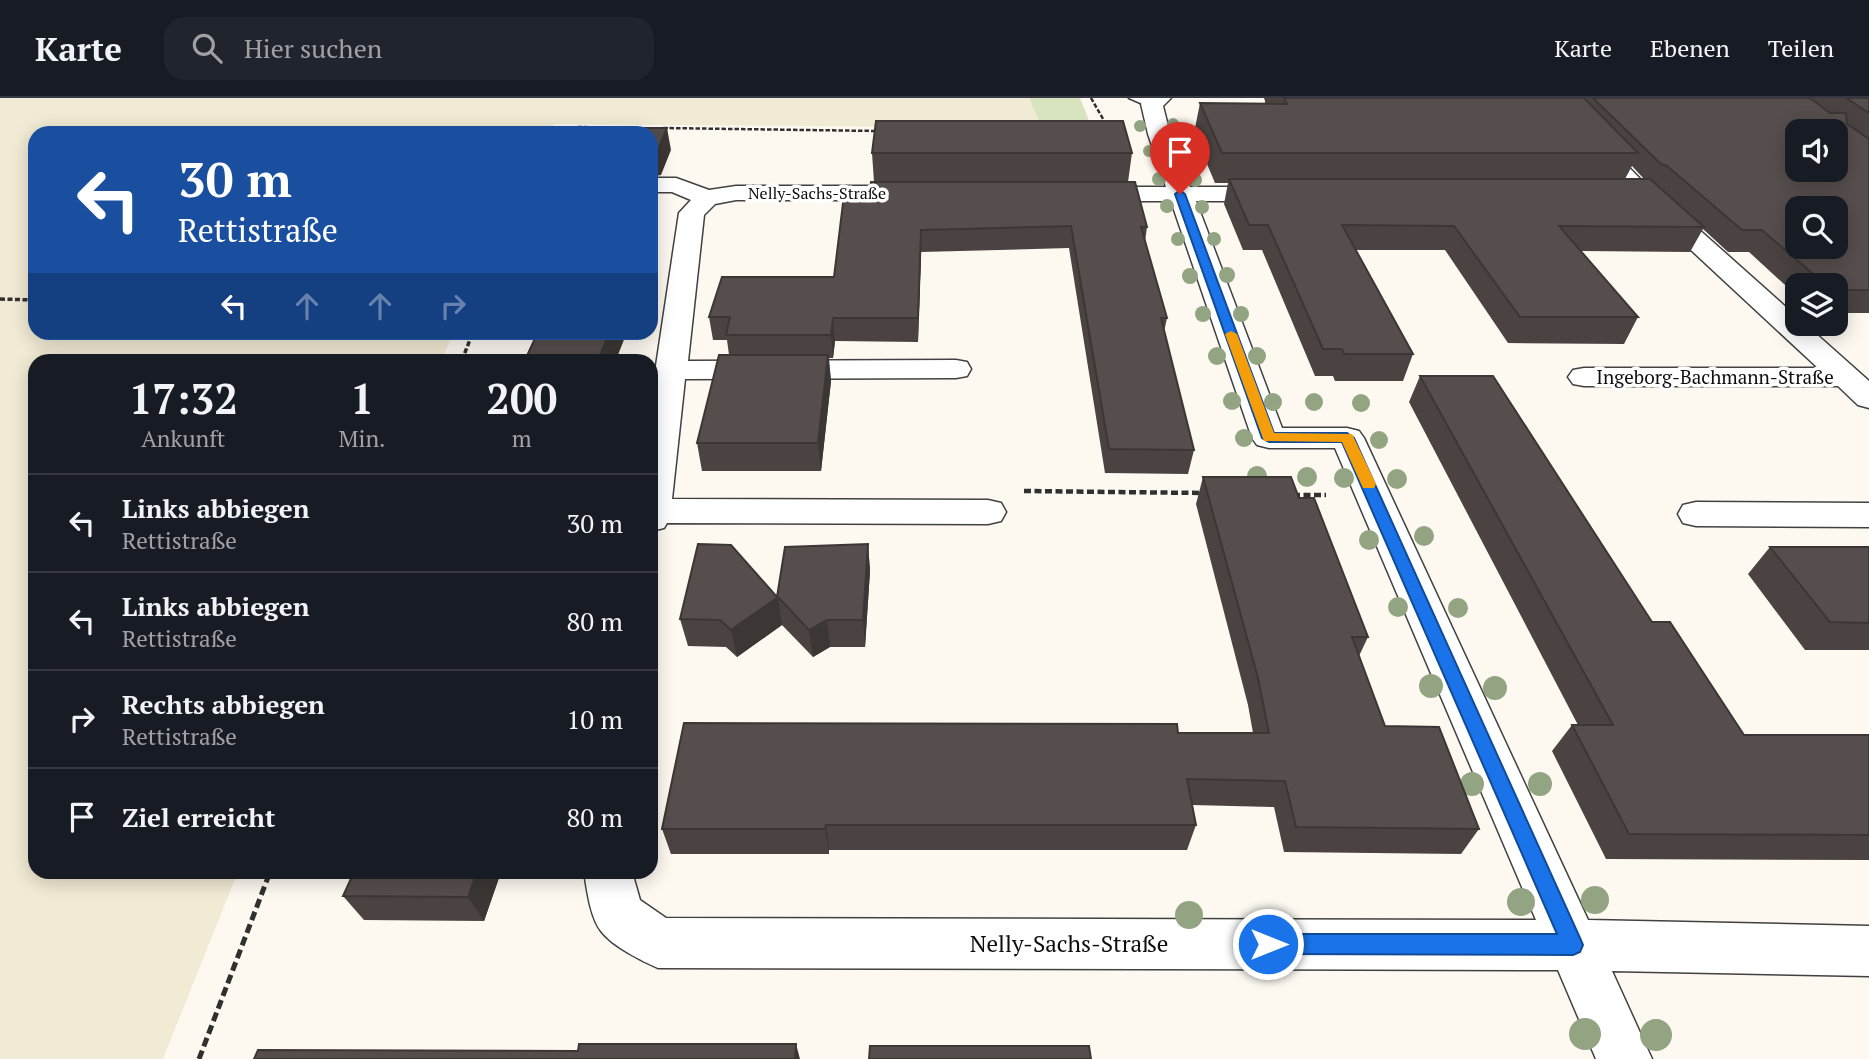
<!DOCTYPE html>
<html lang="de">
<meta charset="utf-8">
<style>
:root{--surface:#171b24;--page:#20242c;--text:#f1f3f6;--muted:#9ea1a6;--line:#363941}
body{margin:0;font-family:"PT Serif",serif;background:var(--page);color:var(--text);height:100vh;display:flex;flex-direction:column;font-size:26px;white-space:nowrap}
*{box-sizing:border-box;margin:0}
p{font-size:23px;color:var(--muted)}
.icon{flex:none;width:38px;height:38px;fill:none;stroke:currentColor;stroke-width:2;stroke-linecap:round;stroke-linejoin:round}
.map{position:relative;flex:1;overflow:hidden}
.drawer{position:absolute;left:28px;top:256px;width:630px;height:525px;display:flex;flex-direction:column;background:var(--surface);border-radius:21px;box-shadow:0 4px 18px #0003}
.drawer>*{flex:none}
.hud{position:absolute;left:28px;top:28px;width:630px;height:214px;border-radius:21px;box-shadow:0 4px 18px #0003;background:#1a4fa0;color:#fff;overflow:hidden}
.fabs{position:absolute;left:1785px;top:21px;display:grid;gap:14px}
.fabs a{display:grid;place-items:center;width:63px;height:63px;border-radius:14px;background:var(--surface);box-shadow:0 4px 18px #0003;font-size:35px}
.pin{position:absolute;display:grid;place-items:center;width:60px;height:60px;color:#fff;margin:-72px -30px;border-radius:50% 50% 50% 0;rotate:-45deg;box-shadow:0 0 7px #0007}
.pin .icon{rotate:45deg}
.me{position:absolute;width:77px;margin:-38px;rotate:90deg;stroke-linejoin:round;filter:drop-shadow(0 0 5px #0008)}
.turn{display:flex;align-items:center;gap:24px;height:147px;padding:0 35px;font-size:32px}
.turn .icon{width:91px;height:91px;stroke-width:2.5}
.turn b{display:block;font-size:49px;line-height:60px}
.lanes{display:flex;align-items:center;height:66px;padding:0 35px;background:#0003;justify-content:center;gap:35px;direction:ltr}
.lanes .off{opacity:.35}
.eta{display:flex;justify-content:space-evenly;align-items:center;height:119px;text-align:center}
.eta b{font-size:42px;font-weight:600;line-height:49px}
ul{padding:0;list-style:none}
li{display:flex;align-items:center;gap:21px;height:98px;padding:0 35px;border-top:2px solid var(--line)}
li div{flex:1}
li b{display:block;font-size:26px}
li em{font-style:normal}
header{display:flex;align-items:center;gap:42px;box-sizing:border-box;height:98px;padding:0 35px;background:var(--surface);border-bottom:2px solid var(--line)}
header strong{font-size:33px}
nav{display:flex;gap:38px;margin-inline-start:auto;font-size:24px}
.search{width:490px;height:63px;background:var(--page);display:flex;align-items:center;gap:18px;box-sizing:border-box;padding:0 24px;border-radius:21px;color:var(--muted);font-size:26px}
.map>svg:first-child{display:block}
.farmland{fill:#f1ead4}
.green{fill:#d7e4bf}
.lines{fill:none;stroke-linecap:round;stroke-linejoin:round}
.lane-casing{stroke:#414141;stroke-width:3}
.street-casing{stroke:#414141;stroke-width:3}
.path-far3{stroke:#303030;stroke-width:2.5;stroke-dasharray:4.5 2;stroke-linecap:butt}
.path-far2{stroke:#303030;stroke-width:3.5;stroke-dasharray:5 2.5;stroke-linecap:butt}
.path-far1{stroke:#303030;stroke-width:4.5;stroke-dasharray:7 3.5;stroke-linecap:butt}
.path{stroke:#303030;stroke-width:5;stroke-dasharray:9 4.5;stroke-linecap:butt}
.lane{fill:#fff;fill-rule:evenodd}
.street{fill:#fff;fill-rule:evenodd}
.tree{fill:#92a481}
.wall{fill:#4a4341;fill-rule:evenodd}
.shaded-wall{fill:#3c3735}
.building{fill:#564e4c;stroke:#3c3735;stroke-width:2;fill-rule:evenodd}
.route{fill:#1a73e8;stroke:#114b97;stroke-width:2}
.slow{fill:#f59e0b}
.labels{text-anchor:middle;stroke-width:7;stroke-linejoin:round;paint-order:stroke}
.far-street-label{font-size:16px;fill:#0e0e0e;stroke:#fff}
.street-label{font-size:19px;fill:#0e0e0e;stroke:#fff}
.near-street-label{font-size:23px;fill:#0e0e0e;stroke:#fff}
</style>
<header>
<strong>Karte</strong>
<div class="search"><svg class="icon" aria-label="search" viewBox="0 0 24 24"><circle cx="10" cy="10" r="6"/><path d="M15 15l6 6"/></svg>Hier suchen</div>
<nav><a>Karte</a><a>Ebenen</a><a>Teilen</a></nav>
</header>
<div class="map">
<svg width="1869" height="961" viewBox="0 0 1869 961">
<rect width="100%" height="100%" fill="#fdf9f1"/>
<path class="farmland" d="M0,0h1029l13,30 -488,-4 -5,9h-514v199l418,1 -11,27h-407v512h203l-75,187h-163z"/>
<path class="green" d="M1029,0h51l10,25 -48,5z"/>
<g class="lines">
<defs>
<path id="lane" d="M1129,0h20l10,6 -7,4z
M1546,0h15l90,92 2,4 -2,4h-12z"/>
<path id="street" d="M1146,0h25l-8,8 7,28 20,53h87l9,2 3,5 -3,5 -9,2h-81l86,227h65l12,3 5,7 224,482 281,6v50l-257,-5 40,88h-56l-38,-89 -900,-2c-16,-7 -46,-22 -57,-37 -11,-14 -14,-42 -17,-59h48l8,28 26,18 870,2 -201,-472h-66l-12,-3 -5,-7 -81,-237h-85l-9,-2 -3,-5 3,-5 9,-2h80l-18,-53 -7,-30z
M651,80h25l33,12 27,-4h184l9,2 3,5 -3,5 -9,2h-184l-21,4 -11,11 -16,146 268,-1 11,2 4,7 -4,7 -11,2 -271,1 -13,120 316,1 13,3 5,9 -5,9 -13,3 -321,-1 -3,5 -13,3v-132l28,-186 12,-13 -19,-8h-21z
M1658,100l9,3 130,116v7h8l64,57v27l-11,-3 -20,-19h-254l-11,-2 -5,-7 5,-7 11,-2h234l-169,-157 -4,-5 4,-5z
M1696,404l173,1v24l-173,-1 -13,-3 -5,-9 5,-9z"/>
</defs>
<use href="#lane" class="lane-casing"/>
<use href="#street" class="street-casing"/>
<path class="path-far3" d="M1091,0l15,26
M663,30l215,3
M574,35l4,-6 55,1"/>
<path class="path-far2" d="M0,201l35,1
M462,262l11,-28"/>
<path class="path-far1" d="M1024,393l180,2
M1293,397h33"/>
<path class="path" d="M199,961l71,-187"/>
<use href="#lane" class="lane"/>
<use href="#street" class="street"/>
</g>
<g class="tree">
<circle cx="1173" cy="26" r="6"/>
<circle cx="1140" cy="28" r="6"/>
<circle cx="1184" cy="52" r="6"/>
<circle cx="1149" cy="53" r="6"/>
<circle cx="1159" cy="81" r="7"/>
<circle cx="1195" cy="82" r="7"/>
<circle cx="1167" cy="108" r="7"/>
<circle cx="1202" cy="109" r="7"/>
<circle cx="1178" cy="141" r="7"/>
<circle cx="1214" cy="141" r="7"/>
<circle cx="1227" cy="177" r="8"/>
<circle cx="1190" cy="178" r="8"/>
<circle cx="1203" cy="216" r="8"/>
<circle cx="1241" cy="216" r="8"/>
<circle cx="1217" cy="258" r="9"/>
<circle cx="1257" cy="258" r="9"/>
<circle cx="1232" cy="303" r="9"/>
<circle cx="1273" cy="304" r="9"/>
<circle cx="1314" cy="304" r="9"/>
<circle cx="1361" cy="305" r="9"/>
<circle cx="1244" cy="340" r="9"/>
<circle cx="1379" cy="342" r="9"/>
<circle cx="1257" cy="378" r="10"/>
<circle cx="1307" cy="379" r="10"/>
<circle cx="1344" cy="380" r="10"/>
<circle cx="1397" cy="381" r="10"/>
<circle cx="1424" cy="438" r="10"/>
<circle cx="1369" cy="442" r="10"/>
<circle cx="1398" cy="509" r="10"/>
<circle cx="1458" cy="510" r="10"/>
<circle cx="1431" cy="588" r="12"/>
<circle cx="1495" cy="590" r="12"/>
<circle cx="1472" cy="686" r="12"/>
<circle cx="1540" cy="686" r="12"/>
<circle cx="1595" cy="802" r="14"/>
<circle cx="1521" cy="804" r="14"/>
<circle cx="1189" cy="817" r="14"/>
<circle cx="1585" cy="936" r="16"/>
<circle cx="1656" cy="937" r="16"/>
</g>
<path class="wall" d="M1264,0h605v215h-33v-28h-39v11l-48,-44h-21l-25,-23 -13,23 -109,-1 57,66 -14,27 -116,-1 -63,-93h-89l57,104 -10,27h-68l-2,-5h-18l-53,-126h-19l-19,-46 4,-21h-13l-21,-50 6,-30 65,1v-3zM1632,68l12,13h-19z
M872,55h260l-4,29 19,45 -2,15 22,76 -3,14 30,118 -6,24 -83,-1 -36,-225 -148,4 -3,90 -83,-1 -2,17h-4l2,23 -10,90h-119l-5,-28 32,-88 -2,-15h-14l-4,-23 125,-40 36,-82 4,-13z
M1420,278l232,246 92,113h125v125l-263,-1 -54,-108 20,-26h6l-169,-323z
M1203,379l96,21 69,139 -9,19 26,70 94,103 -18,25 -177,-2 -10,-45 -82,-2 4,20 -9,25h-358v4h-158l-9,-25 516,-96h75l-5,-28 -52,-201z
M868,446l2,27 -5,76h-35l-17,10 -31,-32 -45,32 -11,-10 -38,-1 -8,-27 97,-22z
M1770,449h99v103h-64l-57,-76z
M501,774l-17,49 -120,-1 -21,-24z"/>
<path class="shaded-wall" d="M667,30l4,22 -10,25 -10,2v-24z
M651,84l3,13 -3,6z
M921,132v22l-3,90v-24z
M833,220l2,23 -2,17 -2,-23z
M610,234h17l-11,28h-18z
M828,257l3,26 -10,90 -3,-28z
M868,446l2,27 -5,76 -2,-27z
M778,499l4,28 -45,32 -6,-27z
M827,522l3,27 -17,10 -4,-27z
M826,727l3,25v4l-4,-25z
M477,774h24l-17,49 -16,-24z
M796,946l4,15h-5z"/>
<path class="building" d="M1284,0h300l54,55h-416l-22,-50 87,1z
M1593,0h217l20,15h16l1,11 22,15v151h-33v-5h-10l-64,-55h-20l-75,-64 -6,-2zM1797,33h39v39h-39zM1797,110h39v39h-39z
M1846,0h23v15z
M876,23h247l9,32h-260z
M612,30h55l-10,24 -6,1v-20h-42z
M1229,81h421l54,48 -145,-1 79,91h-118l-66,-91 -112,-1 71,129h-69l-2,-5h-19l-55,-124h-19z
M871,84h264l12,45h-6l26,91h-6l33,132 -85,-1 -38,-223 -150,4 -3,88h-85l-2,17h-105l4,-18h-21l13,-40h112l10,-82h26z
M538,234h72l-12,28h-73z
M719,257h109l-10,88h-121z
M1420,278h73l159,246h18l74,113h125v100l-240,-1 -57,-109h41z
M1203,379h88l8,21h15l54,139h-16l33,89 54,1 40,102 -183,-2 -11,-46 -98,-2 9,46h-370l-1,4h-163l22,-106 493,1 1,9h91l-11,-55z
M698,446l33,1 46,52 8,-50 83,-3 -5,76h-36l-18,10 -31,-33 -47,33 -11,-10 -40,-1z
M1770,449h99v76l-39,-1z
M354,774h123l-9,25 -125,-1z
M579,946h217l-1,15h-541l4,-9 320,1z
M870,948h219l2,13h-222z"/>
<path class="route" d="M1180,92l5,4 89,239h73l7,5 226,500 3,7 -3,7 -7,3 -305,-1 -8,-3 -3,-7 3,-7 8,-3h289l-215,-492h-73l-7,-4 -87,-244z"/>
<path class="slow" d="M1231,233l6,3 37,99 78,1 24,50 -2,4h-11l-21,-46 -78,-1 -39,-107z"/>
<g class="labels">
<g class="far-street-label">
<text x="817" y="101">Nelly-Sachs-Straße</text>
</g>
<g class="street-label">
<text x="1715" y="286">Ingeborg-Bachmann-Straße</text>
</g>
<g class="near-street-label">
<text x="1069" y="854">Nelly-Sachs-Straße</text>
</g>
</g>
</svg>
<div class="fabs">
<a><svg class="icon" aria-label="sound" viewBox="0 0 24 24"><path d="M4 9h4l5-4v14l-5-4H4zM17 9q2 3 0 6"/></svg></a>
<a><svg class="icon" aria-label="search" viewBox="0 0 24 24"><circle cx="10" cy="10" r="6"/><path d="M15 15l6 6"/></svg></a>
<a><svg class="icon" aria-label="layers" viewBox="0 0 24 24"><path d="M12 4l9 5-9 5-9-5zM3 14l9 5 9-5"/></svg></a>
</div>
<div class="pin" style="left:1180px;top:96px;background:#d93025"><svg class="icon" aria-label="arrive" viewBox="0 0 24 24"><path d="M6 21V4h12l-3 4 3 4H6"/></svg></div>
<svg class="me" style="left:1268px;top:846px" viewBox="-20 -20 40 40"><circle r="17" fill="#1a73e8" stroke="#fff" stroke-width="3"/><path d="M0-11L8 9 0 5-8 9z" fill="#fff"/></svg>
<div class="hud">
<div class="turn"><svg class="icon" aria-label="left" viewBox="0 0 24 24"><path d="M17 20v-9H6M10 6l-5 5 5 5"/></svg><div><b>30 m</b>Rettistraße</div></div>
<div class="lanes"><svg class="icon" aria-label="left" viewBox="0 0 24 24"><path d="M17 20v-9H6M10 6l-5 5 5 5"/></svg><svg class="icon off" aria-label="ahead" viewBox="0 0 24 24"><path d="M12 20V5M6 11l6-6 6 6"/></svg><svg class="icon off" aria-label="ahead" viewBox="0 0 24 24"><path d="M12 20V5M6 11l6-6 6 6"/></svg><svg class="icon off" aria-label="right" viewBox="0 0 24 24"><path d="M7 20v-9h11M14 6l5 5-5 5"/></svg></div>
</div>
<section class="drawer">
<div class="eta">
<div><b>17:32</b><p>Ankunft</p></div>
<div><b>1</b><p>Min.</p></div>
<div><b>200</b><p>m</p></div>
</div>
<ul>
<li><svg class="icon" aria-label="left" viewBox="0 0 24 24"><path d="M17 20v-9H6M10 6l-5 5 5 5"/></svg><div><b>Links abbiegen</b><p>Rettistraße</p></div><em>30 m</em></li>
<li><svg class="icon" aria-label="left" viewBox="0 0 24 24"><path d="M17 20v-9H6M10 6l-5 5 5 5"/></svg><div><b>Links abbiegen</b><p>Rettistraße</p></div><em>80 m</em></li>
<li><svg class="icon" aria-label="right" viewBox="0 0 24 24"><path d="M7 20v-9h11M14 6l5 5-5 5"/></svg><div><b>Rechts abbiegen</b><p>Rettistraße</p></div><em>10 m</em></li>
<li><svg class="icon" aria-label="arrive" viewBox="0 0 24 24"><path d="M6 21V4h12l-3 4 3 4H6"/></svg><div><b>Ziel erreicht</b></div><em>80 m</em></li>
</ul>
</section>
</div>
